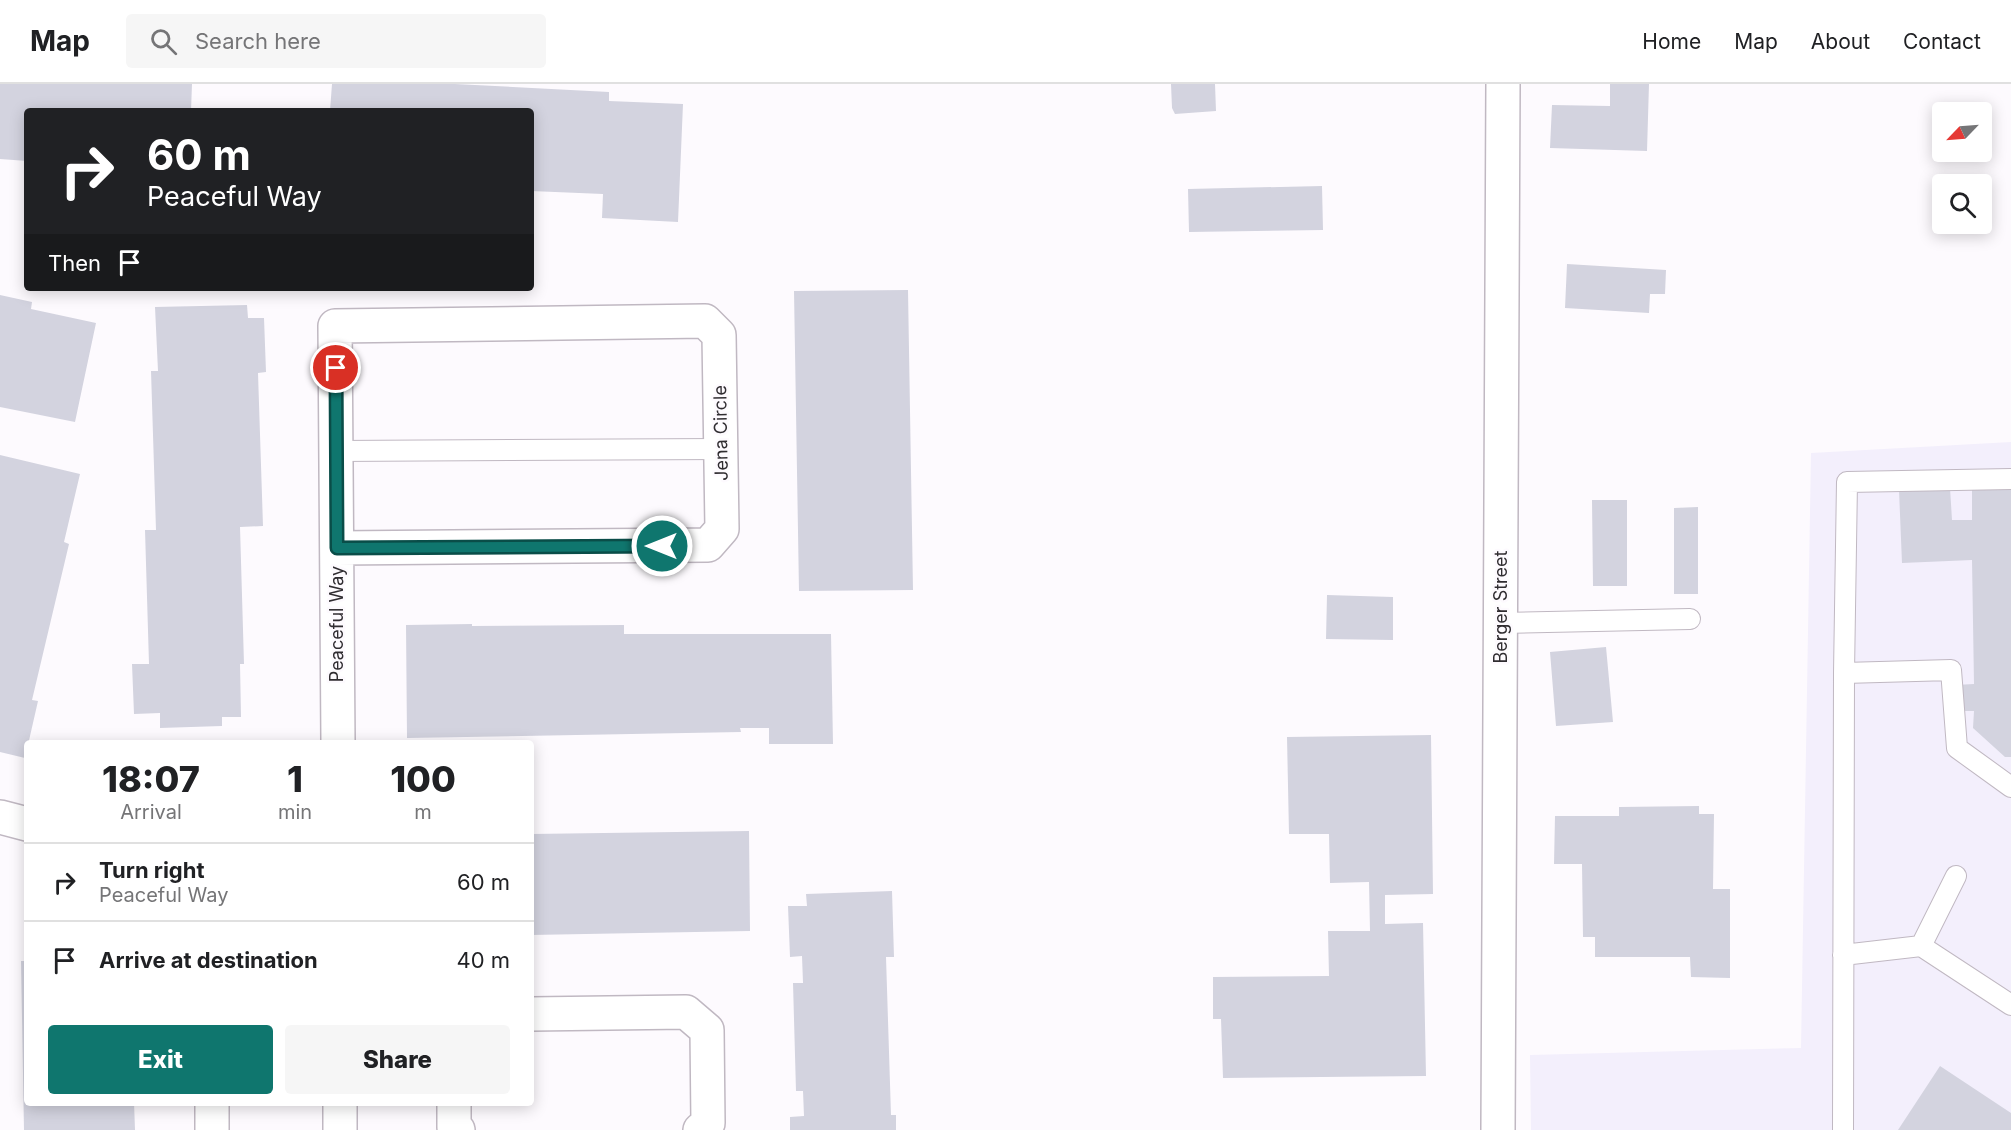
<!DOCTYPE html>
<style>
:root{--surface:#fff;--page:#f6f6f6;--text:#202124;--muted:#757577;--line:#e0e0e0;--accent:#0f766e}
body{margin:0;font-family:Inter,sans-serif;background:var(--page);color:var(--text);height:100vh;display:flex;flex-direction:column;font-size:22px;white-space:nowrap}
*{box-sizing:border-box;margin:0}
p{font-size:20px;color:var(--muted)}
.icon{flex:none;width:33px;height:33px;fill:none;stroke:currentColor;stroke-width:2;stroke-linecap:round;stroke-linejoin:round}
.map{position:relative;flex:1;overflow:hidden}
.details{position:absolute;left:24px;top:656px;width:510px;height:366px;display:flex;flex-direction:column;background:var(--surface);border-radius:6px;box-shadow:0 3px 15px #0003}
.details>*{flex:none}
.guide{position:absolute;left:24px;top:24px;width:510px;height:183px;border-radius:6px;box-shadow:0 3px 15px #0003;background:#202124;color:#fff;overflow:hidden}
.needle{width:39px;rotate:245deg}
.tools{position:absolute;left:1932px;top:18px;display:grid;gap:12px}
.tools a{display:grid;place-items:center;width:60px;height:60px;border-radius:6px;background:var(--surface);box-shadow:0 3px 15px #0003;font-size:30px}
.pin{position:absolute;display:grid;place-items:center;width:51px;height:51px;color:#fff;margin:-26px;border:3px solid #fff;border-radius:50%;box-shadow:0 2px 6px #0007}
.me{position:absolute;width:66px;margin:-33px;rotate:270deg;stroke-linejoin:round;filter:drop-shadow(0 0 4px #0008)}
.turn{display:flex;align-items:center;gap:21px;height:126px;padding:0 24px;font-size:27px}
.turn .icon{width:78px;height:78px;stroke-width:2.5}
.turn b{display:block;font-size:42px;line-height:51px}
.then{display:flex;align-items:center;height:57px;padding:0 24px;background:#0003;gap:12px;font-size:22px}
.eta{display:flex;justify-content:space-evenly;align-items:center;height:102px;text-align:center}
.eta b{font-size:36px;font-weight:800;line-height:42px}
.button{display:flex;gap:12px;margin-top:auto;padding:12px 24px}
.button a{flex:1;height:69px;border-radius:6px;background:var(--accent);color:#fff;font-size:24px;font-weight:800;line-height:69px;text-align:center}
.button a+a{background:var(--page);color:var(--text)}
ul{padding:0;list-style:none}
li{display:flex;align-items:center;gap:18px;height:78px;padding:0 24px;border-top:2px solid var(--line)}
li div{flex:1}
li b{display:block;font-size:22px}
li em{font-style:normal}
header{display:flex;align-items:center;gap:36px;box-sizing:border-box;height:84px;padding:0 30px;background:var(--surface);border-bottom:2px solid var(--line)}
header strong{font-size:28px}
nav{display:flex;gap:33px;margin-inline-start:auto;font-size:21px}
.search{width:420px;height:54px;background:var(--page);display:flex;align-items:center;gap:15px;box-sizing:border-box;padding:0 21px;border-radius:6px;color:var(--muted);font-size:22px}
.map>svg:first-child{display:block}
.commercial{fill:#f3effc}
.building{fill:#d3d3df}
.lines{fill:none;stroke-linecap:round;stroke-linejoin:round}
.lane-casing{stroke:#c0b8c2;stroke-width:22}
.street-casing{stroke:#c0b8c2;stroke-width:36}
.lane{stroke:#fff;stroke-width:20}
.street{stroke:#fff;stroke-width:33}
.route-casing{stroke:#0a4d48;stroke-width:15}
.route{stroke:#0f766e;stroke-width:10}
.labels{text-anchor:middle;stroke-width:5;stroke-linejoin:round;paint-order:stroke}
.street-label{font-size:18px;fill:#302d31;stroke:#fdfafe}
</style>
<header>
<strong>Map</strong>
<div class="search"><svg class="icon" aria-label="search" viewBox="0 0 24 24"><circle cx="10" cy="10" r="6"/><path d="M15 15l6 6"/></svg>Search here</div>
<nav><a>Home</a><a>Map</a><a>About</a><a>Contact</a></nav>
</header>
<div class="map">
<svg width="2011" height="1046" viewBox="0 0 2011 1046">
<rect width="100%" height="100%" fill="#fdfafe"/>
<path class="commercial" d="M2011,358v688h-480l-1,-75 271,-7 10,-595z"/>
<path class="building" d="M0,0h192l-1,27h-164v50l-27,-2z
M332,0h123l154,8v9l74,3 -5,118 -76,-4 1,-24 -72,-3v-80h-201z
M1171,0h44l1,27 -41,3 -3,-6z
M1610,0h39l-2,67 -97,-3 2,-43 58,1z
M1322,102l1,44 -134,2 -1,-43z
M1567,180l99,6 -1,24h-15l-1,19 -84,-5z
M908,206l5,300 -114,1 -5,-300z
M0,211l32,7 -1,7 65,14 -21,99 -75,-15z
M247,221l1,13h16l2,54 -8,1 5,153 -23,1 4,137h-4l1,53h-19v9l-62,2v-15l-26,1 -2,-50h17l-4,-134h11l-5,-159h7l-3,-64z
M0,371l80,19 -16,68 5,2 -37,156 6,1 -13,57 -25,-6z
M1950,404l2,32h20v-30l39,-2v269h-6l-32,-29 1,-17h-18l-1,-26 19,-1 -2,-124 -70,3 -3,-73z
M1592,416h35v86h-34z
M1698,423v87h-24v-86z
M1327,511l66,2v43l-67,-1z
M472,540v2l152,-1v9h207l2,110h-64v-16h-29l1,4 -334,6 -1,-113z
M1606,563l7,75 -57,4 -6,-74z
M1431,651l2,159 -48,1v29l38,-1 3,153 -203,2 -2,-59h-8v-42l116,-1 -1,-45h42l-1,-49 -39,1 -1,-49h-40l-2,-97z
M1699,722v8h15l-1,75h17v89l-39,-1 -1,-20h-95v-20h-12l-1,-73h-28l1,-48h64v-9z
M749,747l1,100 -219,4v-101z
M892,807l2,66h-8l5,158h5v15h-106v-13l14,-1 -1,-25h-7l-3,-108h10l-1,-27 -12,1 -2,-51h19l-1,-12z
M21,877h6v141h107l1,28h-111z
M1940,982l71,47v17h-113z"/>
<g class="lines">
<defs>
<path id="lane" d="M336,367l385,-2
M1501,539l189,-4
M1844,589l107,-3 6,78 54,39
M1921,862l35,-70
M1843,871l78,-9 90,59
M1843,1046l1,-457 3,-191 164,-3"/>
<path id="street" d="M337,464l371,-3 14,-16 -3,-194 -14,-14 -370,5 3,416
M0,733l27,7
M531,930l155,-2 21,18 1,93 -8,7
M212,1018v28
M340,1018v28
M454,1018v25l4,3
M1498,1046l5,-1046"/>
</defs>
<use href="#lane" class="lane-casing"/>
<use href="#street" class="street-casing"/>
<use href="#lane" class="lane"/>
<use href="#street" class="street"/>
</g>
<g class="lines">
<defs>
<path id="route" d="M336,284l1,180 325,-2"/>
</defs>
<use href="#route" class="route-casing"/>
<use href="#route" class="route"/>
</g>
<g class="labels">
<g class="street-label">
<text transform="translate(721 349) rotate(-91)" y="6">Jena Circle</text>
<text transform="translate(1501 523) rotate(-90)" y="6">Berger Street</text>
<text transform="translate(337 540) rotate(-90)" y="6">Peaceful Way</text>
</g>
</g>
</svg>
<div class="tools">
<a><svg class="needle" viewBox="-14 -14 28 28"><path d="M0-13l5 13h-10z" fill="#e53935"/><path d="M0 13l5-13h-10z" fill="#757577"/></svg></a>
<a><svg class="icon" aria-label="search" viewBox="0 0 24 24"><circle cx="10" cy="10" r="6"/><path d="M15 15l6 6"/></svg></a>
</div>
<div class="pin" style="left:336px;top:284px;background:#d93025"><svg class="icon" aria-label="arrive" viewBox="0 0 24 24"><path d="M6 21V4h12l-3 4 3 4H6"/></svg></div>
<svg class="me" style="left:662px;top:462px" viewBox="-20 -20 40 40"><circle r="17" fill="#0f766e" stroke="#fff" stroke-width="3"/><path d="M0-11L8 9 0 5-8 9z" fill="#fff"/></svg>
<div class="guide">
<div class="turn"><svg class="icon" aria-label="right" viewBox="0 0 24 24"><path d="M7 20v-9h11M14 6l5 5-5 5"/></svg><div><b>60 m</b>Peaceful Way</div></div>
<div class="then">Then<svg class="icon" aria-label="arrive" viewBox="0 0 24 24"><path d="M6 21V4h12l-3 4 3 4H6"/></svg></div>
</div>
<section class="details">
<div class="eta">
<div><b>18:07</b><p>Arrival</p></div>
<div><b>1</b><p>min</p></div>
<div><b>100</b><p>m</p></div>
</div>
<ul>
<li><svg class="icon" aria-label="right" viewBox="0 0 24 24"><path d="M7 20v-9h11M14 6l5 5-5 5"/></svg><div><b>Turn right</b><p>Peaceful Way</p></div><em>60 m</em></li>
<li><svg class="icon" aria-label="arrive" viewBox="0 0 24 24"><path d="M6 21V4h12l-3 4 3 4H6"/></svg><div><b>Arrive at destination</b></div><em>40 m</em></li>
</ul>
<div class="button"><a>Exit</a><a>Share</a></div>
</section>
</div>
